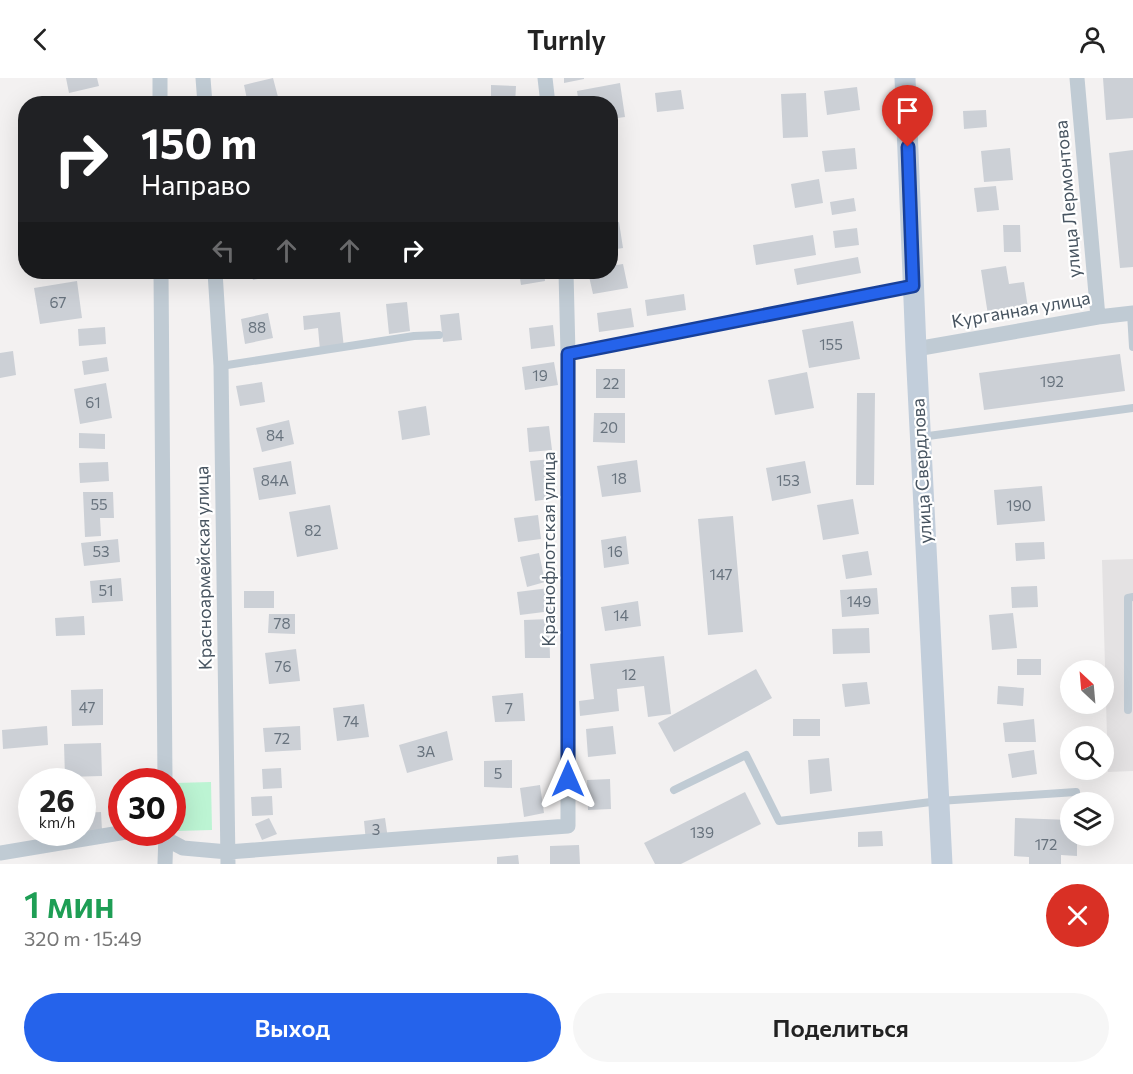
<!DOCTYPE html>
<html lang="ru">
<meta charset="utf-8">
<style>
:root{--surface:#fff;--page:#f6f6f6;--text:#222;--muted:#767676;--accent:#2563eb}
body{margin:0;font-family:Commissioner,sans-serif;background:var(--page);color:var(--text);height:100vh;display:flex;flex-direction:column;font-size:22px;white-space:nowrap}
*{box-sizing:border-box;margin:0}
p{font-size:20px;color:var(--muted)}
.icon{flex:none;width:33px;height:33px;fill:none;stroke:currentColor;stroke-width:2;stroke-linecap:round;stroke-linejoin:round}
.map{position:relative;height:786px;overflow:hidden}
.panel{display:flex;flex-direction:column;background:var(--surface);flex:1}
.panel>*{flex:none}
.top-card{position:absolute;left:18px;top:18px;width:600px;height:183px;border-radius:24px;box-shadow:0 6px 24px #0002;background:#202124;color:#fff;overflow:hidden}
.needle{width:39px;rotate:334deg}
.buttons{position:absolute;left:1060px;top:582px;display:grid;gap:12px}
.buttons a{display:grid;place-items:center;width:54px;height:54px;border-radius:50%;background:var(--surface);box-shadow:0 6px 24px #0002;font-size:30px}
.speed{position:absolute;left:18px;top:690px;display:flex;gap:12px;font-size:30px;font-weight:700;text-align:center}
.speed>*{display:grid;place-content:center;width:78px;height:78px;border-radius:50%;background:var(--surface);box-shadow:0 6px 24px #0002;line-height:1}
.speed small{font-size:15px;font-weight:400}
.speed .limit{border:9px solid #d22;background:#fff;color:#111}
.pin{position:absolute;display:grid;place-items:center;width:51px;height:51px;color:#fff;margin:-62px -26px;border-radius:50% 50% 50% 0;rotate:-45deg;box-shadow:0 0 6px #0007}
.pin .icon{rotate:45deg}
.me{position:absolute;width:66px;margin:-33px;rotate:0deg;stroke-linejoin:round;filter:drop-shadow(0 0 4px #0008)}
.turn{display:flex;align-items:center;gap:21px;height:126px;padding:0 24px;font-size:27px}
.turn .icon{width:78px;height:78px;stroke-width:2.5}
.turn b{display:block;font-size:42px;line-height:51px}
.lanes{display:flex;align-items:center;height:57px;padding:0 24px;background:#0003;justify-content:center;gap:30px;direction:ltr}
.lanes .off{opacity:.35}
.round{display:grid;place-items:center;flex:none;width:63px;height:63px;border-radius:32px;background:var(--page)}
.head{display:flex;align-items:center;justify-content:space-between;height:102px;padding:0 24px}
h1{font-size:36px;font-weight:600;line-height:45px;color:#1e9e55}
.cta{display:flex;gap:12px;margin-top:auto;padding:12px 24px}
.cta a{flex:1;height:69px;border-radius:36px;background:var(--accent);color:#fff;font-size:24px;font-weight:600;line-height:69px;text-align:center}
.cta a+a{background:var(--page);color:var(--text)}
header{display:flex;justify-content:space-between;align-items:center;height:78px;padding:0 24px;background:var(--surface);font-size:27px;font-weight:600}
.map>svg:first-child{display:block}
.education{fill:#e4e2e3}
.green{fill:#bcf4d3}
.building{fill:#ccd0d6}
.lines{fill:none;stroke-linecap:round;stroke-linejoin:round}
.service{stroke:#c0cbd4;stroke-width:8}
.minor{stroke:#c0cbd4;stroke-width:15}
.secondary{stroke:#c2cedb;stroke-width:21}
.route-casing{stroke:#184099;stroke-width:15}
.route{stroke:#2563eb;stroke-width:10}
.labels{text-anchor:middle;stroke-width:4.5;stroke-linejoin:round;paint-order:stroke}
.number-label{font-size:15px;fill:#68737e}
.street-label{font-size:18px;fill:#475460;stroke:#fff}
</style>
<header><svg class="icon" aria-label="back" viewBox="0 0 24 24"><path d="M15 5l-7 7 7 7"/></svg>Turnly<svg class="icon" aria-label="person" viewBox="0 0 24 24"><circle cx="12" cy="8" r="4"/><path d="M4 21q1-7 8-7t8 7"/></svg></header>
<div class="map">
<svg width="1133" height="786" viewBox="0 0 1133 786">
<rect width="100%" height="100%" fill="#f3f1f1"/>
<path class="education" d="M1133,481v212l-25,1 -6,-212z"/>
<path class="green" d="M211,704l1,48 -35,1 -2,-48z"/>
<path class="building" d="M66,0h31l2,8 -30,7z
M273,0l5,19 -30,7 -4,-19z
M564,0h20v1l-20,4z
M1103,0h30v40l-27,2z
M620,5l5,34 -15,2v-15h-31l-2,-13z
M491,7l25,1 -1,18h-24z
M857,9l3,23 -33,5 -3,-24z
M681,12l3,19 -27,3 -2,-19z
M806,15l2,44 -25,1 -2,-44z
M986,32l1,17 -23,2 -1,-18z
M855,70l2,21 -32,3 -3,-21z
M1010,70l3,32 -29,2 -3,-31z
M1133,72v117l-13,1 -11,-115z
M819,101l4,24 -28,5 -4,-24z
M996,108l3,24 -22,2 -3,-24z
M854,120l2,13 -24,4 -2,-13z
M619,144l4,26 -13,2v-26z
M1003,147h17l1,27h-17z
M857,150l2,17 -24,3 -2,-17z
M813,157l3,20 -60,10 -3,-20z
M858,179l3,16 -64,12 -3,-16z
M623,186l5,24 -35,6 -5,-22h22v-6z
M1006,188l3,18 15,-2 4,26 -40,7 -7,-45z
M251,194h27v3l-25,5z
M519,194h25l1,9 -24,4z
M77,203l5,37 -42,6 -6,-36z
M684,216l2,16 -39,6 -2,-16z
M407,224l3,29 -21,3 -3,-30z
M631,230l3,19 -35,5 -2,-19z
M340,234l4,36 -24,2 -2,-22 -14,2 -1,-14z
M268,235l5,25 -28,6 -4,-25z
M459,235l3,27 -19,2 -3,-27z
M853,243l7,38 -51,9 -7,-38z
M553,247l2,21 -24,3 -2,-21z
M105,249l1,17 -27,2 -1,-17z
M13,273l3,24 -16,3v-25z
M1120,276l5,37 -141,19 -5,-37z
M107,279l2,14 -25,4 -2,-14z
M554,284l4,23 -33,5 -3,-23z
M596,291h29v29h-29z
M807,294l7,36 -39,7 -7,-35z
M262,304l3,20 -25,4 -4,-20z
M106,305l6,35 -32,6 -6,-35z
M857,315h18l-1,92h-18z
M426,328l4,29 -28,5 -4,-29z
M594,335h31v30l-32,-1z
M289,342l5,24 -32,8 -6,-24z
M549,348l3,24 -23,2 -2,-24z
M79,355l26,1v15l-26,-1z
M552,381l4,39 -21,3 -5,-40z
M637,382l4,32 -39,5 -5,-31z
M291,383l5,33 -37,6 -6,-32z
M805,383l6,32 -39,8 -6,-33z
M108,384l1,19 -29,2 -1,-20z
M1042,408l3,35 -48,4 -3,-35z
M83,414h30l1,26h-14l1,18 -16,1z
M853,421l6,35 -36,6 -6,-35z
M330,427l8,44 -41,8 -8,-45z
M538,437l3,24 -23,3 -4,-24z
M733,438l10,116 -35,3 -10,-116z
M626,458l3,28 -25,4 -3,-28z
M118,461l2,23 -36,4 -3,-23z
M1044,464l1,17 -29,2 -1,-18z
M868,473l4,24 -26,4 -4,-24z
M539,475l6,29 -18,5 -7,-30z
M121,500l2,23 -31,2 -2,-22z
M1037,508l1,21 -26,1 -1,-21z
M549,510l3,23 -32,4 -3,-23z
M877,510l2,26 -37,3 -2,-27z
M244,513h30v17h-30z
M638,523l3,25 -36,5 -4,-24z
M1013,535l4,35 -25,2 -3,-35z
M269,536h26v20l-27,-1z
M84,538l1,19 -29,1 -1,-18z
M549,541l1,39h-25l-1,-38z
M869,550l1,25 -37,1 -1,-25z
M296,571l4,32 -31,3 -4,-31z
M664,578l7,58 -23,3 -4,-31 -27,3 2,22 -39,5 -1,-15 15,-2 -4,-35z
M1017,581h24v16h-24z
M756,591l16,29 -98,54 -16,-29z
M867,604l3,22 -25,3 -3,-23z
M998,608l26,2 -1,18 -26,-2z
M103,611v36l-31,1 -1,-36z
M523,615l2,28 -30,1 -3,-26z
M364,626l5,33 -32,4 -4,-33z
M793,641h27v17h-27z
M1034,641l2,23h-31l-2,-19z
M47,648l1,19 -45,4 -1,-19z
M300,648l1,24 -36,2 -2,-24z
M613,648l3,28 -28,3 -2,-28z
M447,653l6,29 -46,13 -8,-28z
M101,665l1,33 -37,1 -1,-33z
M1034,672l3,24 -25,4 -4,-24z
M829,680l3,33 -22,3 -2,-34z
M512,682v28l-28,-1v-26z
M281,690l1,20 -19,1 -1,-20z
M610,701l1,30 -23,1 -1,-30z
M540,707l4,28 -20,4 -4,-29z
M745,714l16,32 -80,40h-26l-11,-21z
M272,718l1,19 -21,1 -1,-19z
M101,734l1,18 -20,2v-19z
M269,740l8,16 -15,6 -7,-16z
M385,740l3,21 -22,3 -2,-21z
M1015,740l56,2v16h6v20l-16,-1v9h-32v-7l-15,-1z
M882,753l1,15 -25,1v-15z
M579,767l1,19h-30v-18z
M518,777l1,9h-22v-7z"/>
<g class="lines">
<path class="service" d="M1131,235l2,34
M568,276l343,-67
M221,288l193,-30 25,-1
M921,359l212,-29
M1128,632v-112l5,-1
M674,712l72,-35 33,66 160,-20 137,-9"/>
<path class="minor" d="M203,0l2,26
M545,0l3,26
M1077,0l21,239
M160,26v-26
M161,194l4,510
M215,194l6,94 7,498
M916,271l182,-32 35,-4
M148,754l18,7 17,9 45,4 340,-26v-472l-2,-82
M0,775l126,-21
M165,786l1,-32"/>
<path class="secondary" d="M905,0l11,271 26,515"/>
</g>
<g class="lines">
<defs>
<path id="route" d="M568,701v-425l345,-68 -5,-139"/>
</defs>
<use href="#route" class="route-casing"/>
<use href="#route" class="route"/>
</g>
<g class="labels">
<g class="number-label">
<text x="58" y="230">67</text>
<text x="257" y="255">88</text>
<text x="831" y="272">155</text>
<text x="540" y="303">19</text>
<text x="1052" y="309">192</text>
<text x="611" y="311">22</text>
<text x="93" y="330">61</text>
<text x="609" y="355">20</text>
<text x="275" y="363">84</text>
<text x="619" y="406">18</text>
<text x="275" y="408">84А</text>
<text x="788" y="408">153</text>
<text x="99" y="432">55</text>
<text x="1019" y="433">190</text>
<text x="313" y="458">82</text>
<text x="101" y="479">53</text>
<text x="615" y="479">16</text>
<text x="721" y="502">147</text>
<text x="106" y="518">51</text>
<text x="859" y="529">149</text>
<text x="621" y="543">14</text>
<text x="282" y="551">78</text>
<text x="283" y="594">76</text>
<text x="629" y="602">12</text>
<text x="87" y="635">47</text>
<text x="509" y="636">7</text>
<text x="351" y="649">74</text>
<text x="282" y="666">72</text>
<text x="426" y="679">3А</text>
<text x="498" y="701">5</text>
<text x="376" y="757">3</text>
<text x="702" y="760">139</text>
<text x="1046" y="772">172</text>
</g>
<g class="street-label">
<text transform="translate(1068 121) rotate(-95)" y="6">улица Лермонтова</text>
<text transform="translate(1021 232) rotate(-10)" y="6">Курганная улица</text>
<text transform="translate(922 393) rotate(-93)" y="6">улица Свердлова</text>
<text transform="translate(549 471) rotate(-90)" y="6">Краснофлотская улица</text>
<text transform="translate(204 490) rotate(-91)" y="6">Красноармейская улица</text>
</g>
</g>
</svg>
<div class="buttons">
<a><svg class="needle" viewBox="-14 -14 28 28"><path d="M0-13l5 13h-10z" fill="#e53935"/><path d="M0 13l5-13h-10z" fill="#767676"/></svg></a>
<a><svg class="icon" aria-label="search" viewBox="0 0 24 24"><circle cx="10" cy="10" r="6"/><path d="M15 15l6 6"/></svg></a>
<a><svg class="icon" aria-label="layers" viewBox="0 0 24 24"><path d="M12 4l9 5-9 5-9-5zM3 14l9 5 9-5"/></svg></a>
</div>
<div class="speed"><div>26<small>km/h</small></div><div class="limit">30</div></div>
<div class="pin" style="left:908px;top:69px;background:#d93025"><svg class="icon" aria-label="arrive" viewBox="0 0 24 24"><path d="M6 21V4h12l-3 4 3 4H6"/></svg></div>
<svg class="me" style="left:568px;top:701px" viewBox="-20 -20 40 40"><path d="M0-17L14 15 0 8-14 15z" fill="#2563eb" stroke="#fff" stroke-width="4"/></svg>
<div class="top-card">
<div class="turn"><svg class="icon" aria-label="right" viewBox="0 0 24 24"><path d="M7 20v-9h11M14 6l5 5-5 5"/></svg><div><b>150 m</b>Направо</div></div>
<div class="lanes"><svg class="icon off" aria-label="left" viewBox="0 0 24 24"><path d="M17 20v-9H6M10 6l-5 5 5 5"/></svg><svg class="icon off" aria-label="ahead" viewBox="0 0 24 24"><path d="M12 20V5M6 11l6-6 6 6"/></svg><svg class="icon off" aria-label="ahead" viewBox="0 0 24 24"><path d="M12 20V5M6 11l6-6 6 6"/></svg><svg class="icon" aria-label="right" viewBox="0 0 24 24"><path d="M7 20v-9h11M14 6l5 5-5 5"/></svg></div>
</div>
</div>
<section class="panel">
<div class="head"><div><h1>1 мин</h1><p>320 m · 15:49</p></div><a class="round" style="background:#d93025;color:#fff"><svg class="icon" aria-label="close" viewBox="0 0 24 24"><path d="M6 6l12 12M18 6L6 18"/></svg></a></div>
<div class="cta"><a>Выход</a><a>Поделиться</a></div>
</section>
